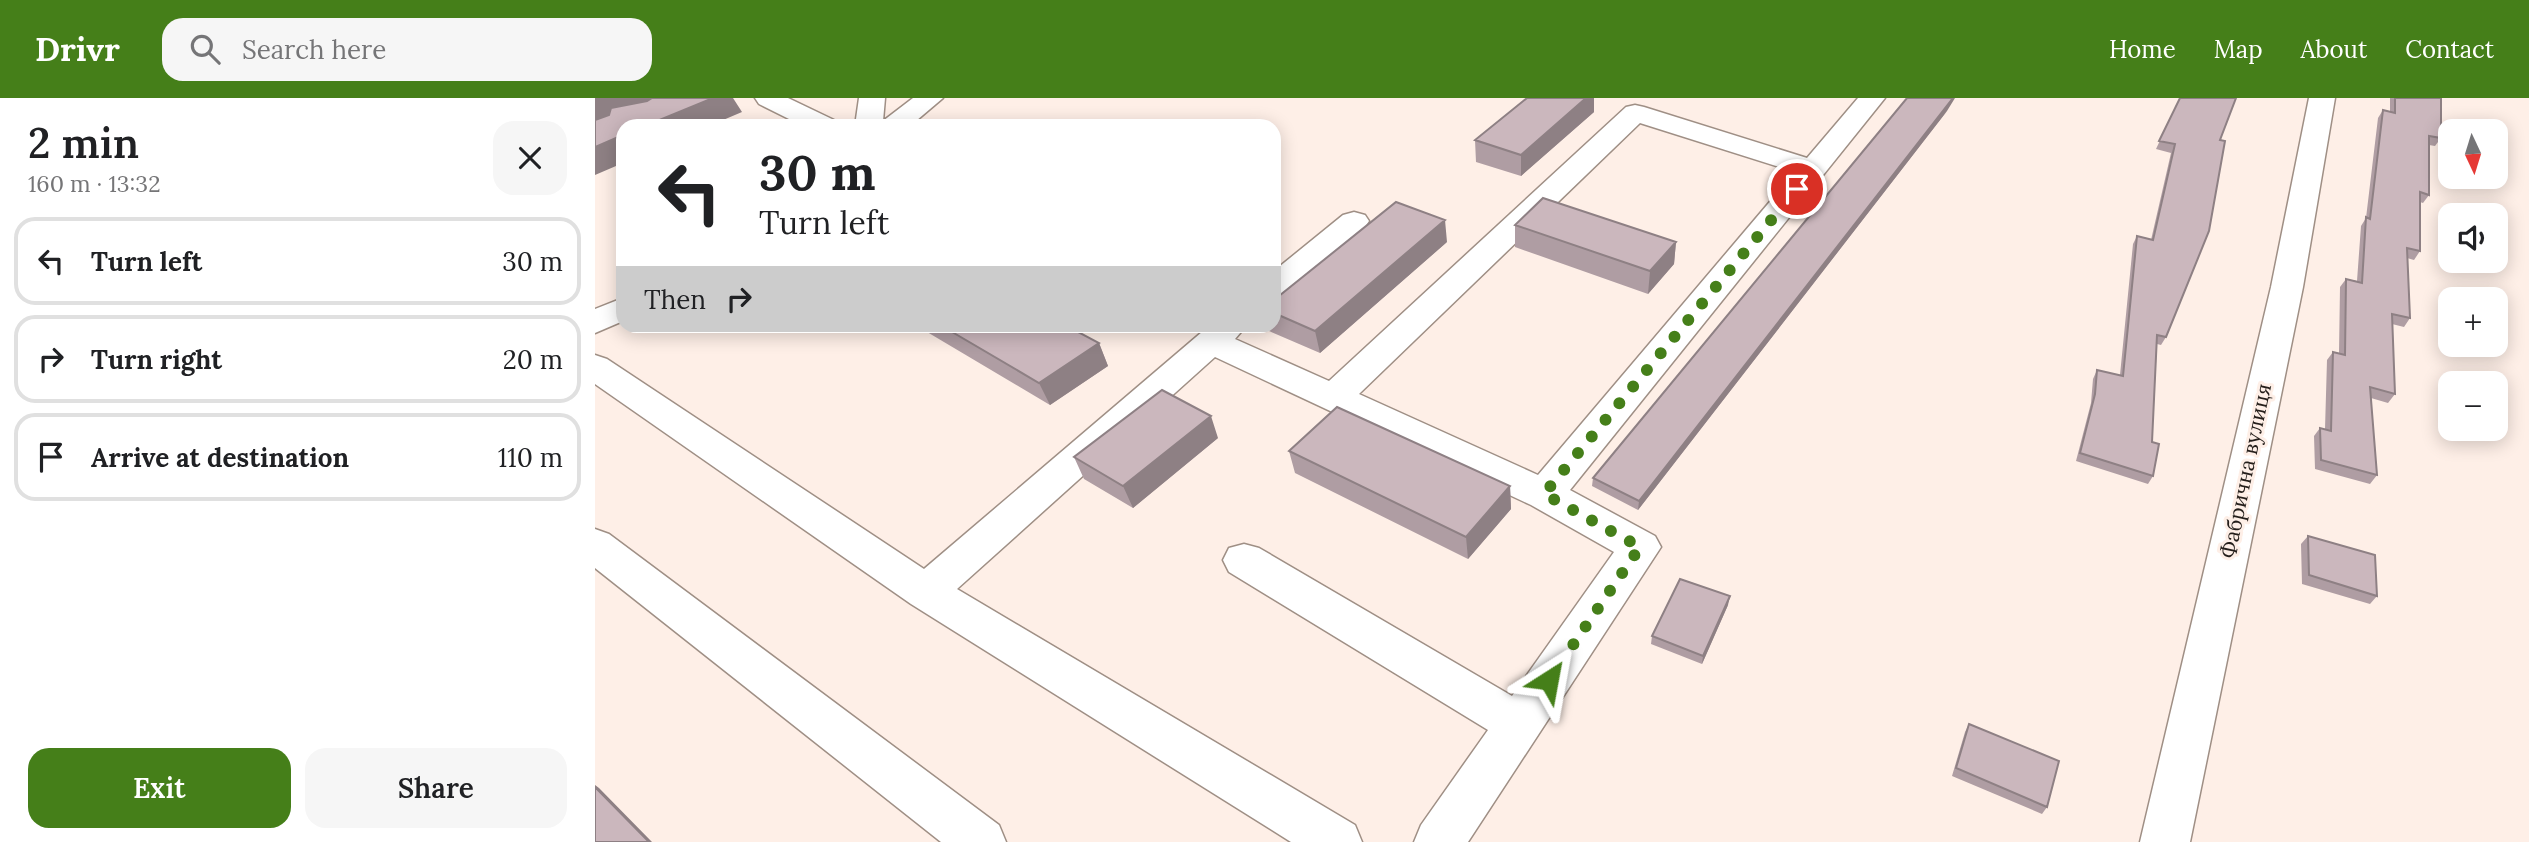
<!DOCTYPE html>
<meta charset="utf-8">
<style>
:root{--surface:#fff;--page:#f6f6f6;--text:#202124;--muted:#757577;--line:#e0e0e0;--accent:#457f19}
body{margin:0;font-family:Lora,serif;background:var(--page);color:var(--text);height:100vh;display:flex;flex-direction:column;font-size:26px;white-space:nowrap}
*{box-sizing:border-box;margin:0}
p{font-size:23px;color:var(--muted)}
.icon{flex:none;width:38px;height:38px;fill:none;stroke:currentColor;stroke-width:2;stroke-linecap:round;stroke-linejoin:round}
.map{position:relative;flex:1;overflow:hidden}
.details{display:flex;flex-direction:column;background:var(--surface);width:595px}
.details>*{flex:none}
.hud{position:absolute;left:21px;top:21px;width:665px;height:214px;border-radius:21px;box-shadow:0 4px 18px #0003;background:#fff;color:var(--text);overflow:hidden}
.needle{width:46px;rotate:176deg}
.controls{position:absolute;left:1843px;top:21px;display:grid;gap:14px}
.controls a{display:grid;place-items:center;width:70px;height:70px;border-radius:14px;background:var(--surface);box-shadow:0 4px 18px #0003;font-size:35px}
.pin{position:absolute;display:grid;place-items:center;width:60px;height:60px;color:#fff;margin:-30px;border:4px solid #fff;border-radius:50%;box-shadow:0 2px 7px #0007}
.me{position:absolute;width:77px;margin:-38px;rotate:34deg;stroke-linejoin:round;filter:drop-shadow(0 0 5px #0008)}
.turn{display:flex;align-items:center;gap:24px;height:147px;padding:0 28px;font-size:32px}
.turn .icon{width:91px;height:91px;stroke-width:2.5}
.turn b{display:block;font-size:49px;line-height:60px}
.then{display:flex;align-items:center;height:66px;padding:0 28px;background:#0003;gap:14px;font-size:26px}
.round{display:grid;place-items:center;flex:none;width:74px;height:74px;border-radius:21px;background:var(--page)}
.head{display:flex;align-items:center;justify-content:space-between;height:119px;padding:0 28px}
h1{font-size:42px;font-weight:600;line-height:52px}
.primary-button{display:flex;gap:14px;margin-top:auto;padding:14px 28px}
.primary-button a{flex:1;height:80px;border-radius:21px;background:var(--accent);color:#fff;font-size:28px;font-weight:600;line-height:80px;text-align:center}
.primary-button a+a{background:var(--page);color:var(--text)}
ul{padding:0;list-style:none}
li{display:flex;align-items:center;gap:21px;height:88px;margin:0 14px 10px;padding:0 14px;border:4px solid var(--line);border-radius:21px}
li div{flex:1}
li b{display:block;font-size:26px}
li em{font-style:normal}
header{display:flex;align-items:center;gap:42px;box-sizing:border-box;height:98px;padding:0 35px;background:var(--accent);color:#fff}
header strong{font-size:33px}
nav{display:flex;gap:38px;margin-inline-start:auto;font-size:24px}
.search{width:490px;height:63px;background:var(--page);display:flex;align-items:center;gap:18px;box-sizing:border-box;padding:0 24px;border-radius:21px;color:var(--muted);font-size:26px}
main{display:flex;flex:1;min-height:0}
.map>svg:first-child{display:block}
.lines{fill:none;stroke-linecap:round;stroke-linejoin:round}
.minor-casing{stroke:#9f8f85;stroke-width:3}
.minor{fill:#fff;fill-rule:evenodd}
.wall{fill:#af9da3}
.shaded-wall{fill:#8e8084}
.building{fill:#cbb7bd;stroke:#8e8084;stroke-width:2}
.route{stroke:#457f19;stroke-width:12;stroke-dasharray:0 21.6}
.labels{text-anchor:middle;stroke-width:6;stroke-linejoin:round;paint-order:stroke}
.street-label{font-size:21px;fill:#241e1a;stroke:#feefe7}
</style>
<header>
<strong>Drivr</strong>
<div class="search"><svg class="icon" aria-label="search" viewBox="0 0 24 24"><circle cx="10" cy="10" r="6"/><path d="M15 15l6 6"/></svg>Search here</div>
<nav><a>Home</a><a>Map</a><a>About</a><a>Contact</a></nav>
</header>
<main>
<section class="details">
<div class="head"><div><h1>2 min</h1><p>160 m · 13:32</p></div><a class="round"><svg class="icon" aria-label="close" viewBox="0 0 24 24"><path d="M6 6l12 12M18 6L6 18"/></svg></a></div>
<ul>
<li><svg class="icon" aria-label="left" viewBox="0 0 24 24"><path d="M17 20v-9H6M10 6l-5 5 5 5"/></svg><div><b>Turn left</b></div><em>30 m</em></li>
<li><svg class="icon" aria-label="right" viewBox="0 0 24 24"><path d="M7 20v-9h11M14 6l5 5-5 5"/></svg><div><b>Turn right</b></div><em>20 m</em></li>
<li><svg class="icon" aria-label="arrive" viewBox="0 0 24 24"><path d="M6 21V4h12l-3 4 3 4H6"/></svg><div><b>Arrive at destination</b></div><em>110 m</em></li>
</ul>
<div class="primary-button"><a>Exit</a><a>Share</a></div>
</section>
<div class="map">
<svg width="1934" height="744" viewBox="0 0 1934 744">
<rect width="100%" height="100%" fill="#feefe7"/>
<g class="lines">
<defs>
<path id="minor" d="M160,0h33l46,22 4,6h-35l-44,-22z
M264,0h26l-2,23 30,-23h30l-33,28h-55z
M1263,0h27l-315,392 85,46 6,11 -193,295h-54l7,-17 67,-95 -259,-158 -6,-12 6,-12 15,-4 15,4 253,148 102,-144 -83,-47 -316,-148 -258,232 398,236 7,17h-71l-380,-238 -316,-220v-29l12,4 317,210 285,-243h37l-11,13 94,42 297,-274 9,-2 9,2 163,51zM1045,25l155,49 -257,303 -179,-81z
M1714,0h26l-32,189 -113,555h-50l131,-555z
M759,114l11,3 4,6 -4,6 -80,67 -11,3v-26l69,-56z
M28,200v23l-28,12v-24z
M0,431l14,5 390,291 7,17h-65l-346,-274z"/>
</defs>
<use href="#minor" class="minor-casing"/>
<use href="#minor" class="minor"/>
</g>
<path class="wall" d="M932,0h67v14l-73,64 -45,-14 -1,-22z
M1585,0l40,42 -54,197 -5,8 -4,-1 -5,98 1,34 -5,8 -72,-23 15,-58 2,-24 4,-9 23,5 13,-131 4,-8 14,4 20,-87 -15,-4z
M1795,0h51v40l-6,8 -6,-1v50l-6,8 -3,-1v49l-6,9 -7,-2 3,60 -6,9 -12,-3 3,70 -7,9 -17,-5 6,77 -7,9 -55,-15 -1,-33 6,-8 5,1 2,-69 6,-8 6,1 1,-66 6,-8 11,2 4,-55 5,-8 12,-100 5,-8 7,2z
M1352,13l-309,399 -46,-24 1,-8z
M920,127l161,17 -2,22 -26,30 -133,-47z
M852,144l-127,111 -51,-22 -2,-5h7v-26z
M322,228h150l32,17 9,23 -58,39z
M623,340l-85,70 -49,-29 -10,-22z
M694,353l221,35 1,23 -43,50 -173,-86z
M1713,438l69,60 -7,8 -68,-20 -1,-40z
M1133,507l-26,59 -51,-20 1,-8z
M1374,626l78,83 -5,7 -90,-38 13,-44z"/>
<path class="shaded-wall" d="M0,0h64l-64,25z
M118,0h20l9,14 -33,14h-64z
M991,0h8v14l-73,64v-21z
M1358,0h2l-8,13 -309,399 1,-9z
M28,37v28l-28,12v-28z
M850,122l2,22 -127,111 -5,-22z
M1081,144l-2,22 -26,30 2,-23z
M504,245l9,23 -58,39 -11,-22z
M616,318l7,22 -85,70 -10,-22z
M915,388l1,23 -43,50 -2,-22z
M1135,498l-2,9 -26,59 1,-8z
M0,687l4,3 53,54h-3l-54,-55z"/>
<path class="building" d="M57,0h61l-68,28h-22v9l-28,12v-27l14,-5 2,-7 36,-7z
M932,0h59l-65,57 -46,-15z
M1312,0h46l-314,403 -46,-23z
M1585,0h56l-16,42 5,1 -16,90 -43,106 -9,-2 -5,107 7,2 -6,32 -73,-23 15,-59 2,-24 26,6 14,-140 16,4 22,-96 -16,-3z
M1800,0h46v40l-12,-2v59l-9,-3v59l-13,-3 3,70 -18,-4 3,80 -25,-7 7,88 -56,-15 -1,-32 11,3 2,-79 12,3 1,-76 16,4 4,-66 4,2 13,-109 12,3z
M948,100l133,44 -26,29 -135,-46z
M801,104l49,18 -130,111 -41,-18v-13z
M347,228h125l32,17 -60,40z
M567,292l49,26 -88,70 -49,-29z
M742,309l173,79 -44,51 -177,-86z
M1713,438l67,19 2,41 -68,-21z
M1085,481l50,17 -27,60 -51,-20z
M1374,626l90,37 -12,46 -91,-39z
M0,689l54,55h-54z"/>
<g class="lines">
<path class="route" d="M954,582l91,-133 -96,-53 253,-305"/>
</g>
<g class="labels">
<g class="street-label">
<text transform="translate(1651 373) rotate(-78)" y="7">Фабрична вулиця</text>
</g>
</g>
</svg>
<div class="controls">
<a><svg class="needle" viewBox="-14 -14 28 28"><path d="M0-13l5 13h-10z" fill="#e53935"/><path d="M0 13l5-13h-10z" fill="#757577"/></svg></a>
<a><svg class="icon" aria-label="sound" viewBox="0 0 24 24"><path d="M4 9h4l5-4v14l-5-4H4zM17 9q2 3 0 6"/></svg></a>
<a>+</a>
<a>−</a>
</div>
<div class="pin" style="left:1202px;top:91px;background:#d93025"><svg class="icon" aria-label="arrive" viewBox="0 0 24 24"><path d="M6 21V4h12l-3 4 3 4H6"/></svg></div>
<svg class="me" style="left:954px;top:582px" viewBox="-20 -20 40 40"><path d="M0-17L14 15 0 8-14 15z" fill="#457f19" stroke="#fff" stroke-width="4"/></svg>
<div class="hud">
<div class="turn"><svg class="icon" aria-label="left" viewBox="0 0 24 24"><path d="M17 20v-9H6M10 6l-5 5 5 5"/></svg><div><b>30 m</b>Turn left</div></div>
<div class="then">Then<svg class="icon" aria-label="right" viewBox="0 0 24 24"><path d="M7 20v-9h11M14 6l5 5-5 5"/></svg></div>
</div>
</div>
</main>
